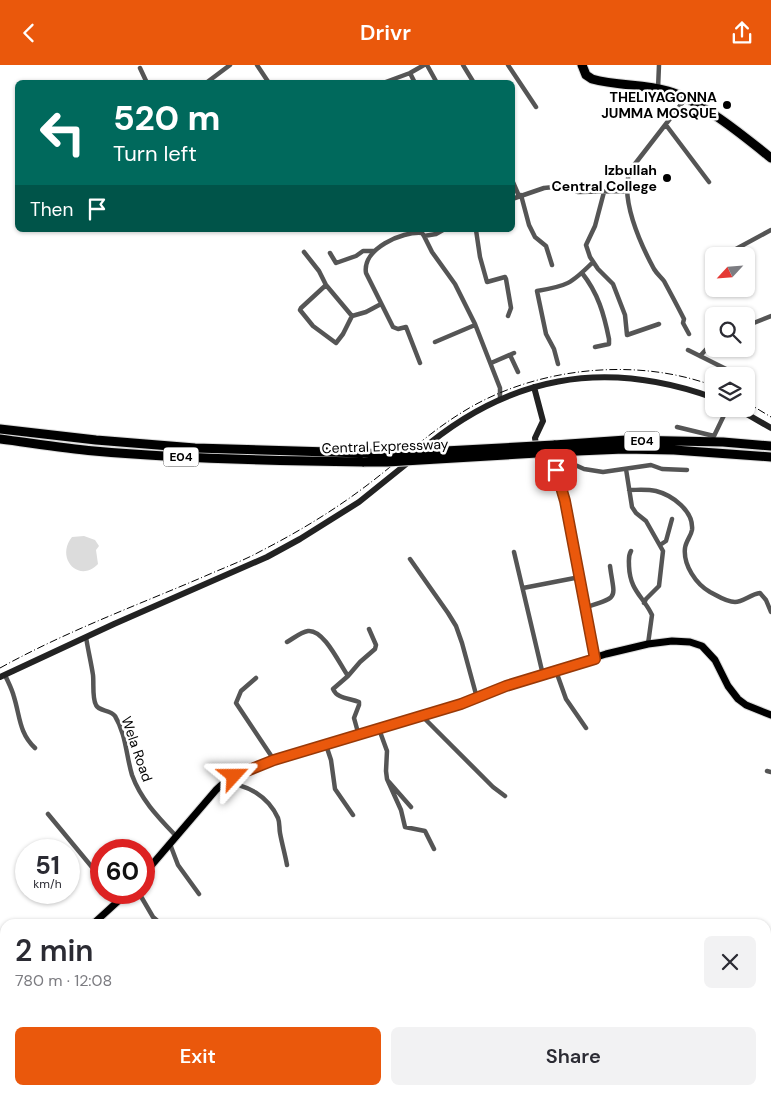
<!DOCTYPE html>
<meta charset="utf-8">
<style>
:root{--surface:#fff;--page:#f2f2f3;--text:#2b2b33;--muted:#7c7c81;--accent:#ea580c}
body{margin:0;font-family:"DM Sans",sans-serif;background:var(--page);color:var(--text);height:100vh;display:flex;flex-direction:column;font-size:19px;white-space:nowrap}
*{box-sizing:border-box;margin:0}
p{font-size:16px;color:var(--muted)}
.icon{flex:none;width:28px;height:28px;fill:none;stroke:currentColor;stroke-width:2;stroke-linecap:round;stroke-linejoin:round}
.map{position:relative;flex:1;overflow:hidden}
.panel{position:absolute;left:0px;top:854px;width:771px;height:176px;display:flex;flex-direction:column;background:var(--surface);border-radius:15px 15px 0 0;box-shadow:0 1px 4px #0004}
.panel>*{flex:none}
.guide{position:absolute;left:15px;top:15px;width:500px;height:152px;border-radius:8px;box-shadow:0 1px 4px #0004;background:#00695c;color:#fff;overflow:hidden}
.needle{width:32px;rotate:244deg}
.tools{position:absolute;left:705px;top:182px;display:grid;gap:10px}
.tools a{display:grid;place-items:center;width:50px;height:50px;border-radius:8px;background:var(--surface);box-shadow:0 1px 4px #0004;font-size:25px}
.speed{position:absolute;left:15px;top:774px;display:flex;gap:10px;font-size:25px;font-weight:700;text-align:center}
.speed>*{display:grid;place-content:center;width:65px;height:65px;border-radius:50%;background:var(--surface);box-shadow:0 1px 4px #0004;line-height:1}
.speed small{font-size:12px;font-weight:400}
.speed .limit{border:8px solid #d22;background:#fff;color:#111}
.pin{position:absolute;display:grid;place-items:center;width:42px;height:42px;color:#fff;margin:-21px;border-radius:10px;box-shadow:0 2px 8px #0006}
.me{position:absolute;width:55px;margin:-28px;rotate:66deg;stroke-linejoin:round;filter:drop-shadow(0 0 4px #0008)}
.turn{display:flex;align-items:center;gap:18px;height:105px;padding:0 15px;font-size:22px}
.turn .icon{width:65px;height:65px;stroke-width:2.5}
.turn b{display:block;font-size:35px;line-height:42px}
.then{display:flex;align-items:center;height:48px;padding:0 15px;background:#0003;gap:10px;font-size:19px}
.round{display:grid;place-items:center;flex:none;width:52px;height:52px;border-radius:8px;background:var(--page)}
.overview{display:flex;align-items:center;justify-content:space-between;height:85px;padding:0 15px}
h1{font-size:30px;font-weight:600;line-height:38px}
.button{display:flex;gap:10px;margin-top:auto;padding:10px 15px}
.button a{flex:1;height:58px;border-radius:8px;background:var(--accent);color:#fff;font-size:20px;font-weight:600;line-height:58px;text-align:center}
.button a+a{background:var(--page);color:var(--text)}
header{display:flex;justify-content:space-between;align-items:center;height:65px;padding:0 15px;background:var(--accent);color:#fff;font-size:22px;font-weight:600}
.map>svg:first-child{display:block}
.green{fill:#dcdcdc}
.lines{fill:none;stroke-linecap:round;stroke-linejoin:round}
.primary-casing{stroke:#dbdbdb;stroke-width:9}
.highway-casing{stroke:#dbdbdb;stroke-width:11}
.street{stroke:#555;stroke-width:4.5}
.secondary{stroke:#222;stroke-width:6}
.primary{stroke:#000;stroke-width:7}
.highway{stroke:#000;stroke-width:9}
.rail{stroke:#000;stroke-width:1;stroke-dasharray:8 2.5 1 2.5;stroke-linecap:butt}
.highway-bridge-casing{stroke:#dbdbdb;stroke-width:11;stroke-linecap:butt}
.highway-bridge{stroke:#000;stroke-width:9}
.route-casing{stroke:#983908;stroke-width:12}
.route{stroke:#ea580c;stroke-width:9}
.poi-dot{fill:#000;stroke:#fff;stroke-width:2}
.labels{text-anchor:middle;stroke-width:5;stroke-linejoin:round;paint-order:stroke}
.shield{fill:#fff;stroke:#4c4c4c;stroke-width:1}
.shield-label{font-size:12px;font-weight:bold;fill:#000}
.poi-label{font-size:14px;font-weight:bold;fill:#000;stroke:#fff;text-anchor:end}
.street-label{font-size:14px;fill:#000;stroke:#fff}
</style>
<header><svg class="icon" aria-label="back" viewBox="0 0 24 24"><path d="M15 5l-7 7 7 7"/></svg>Drivr<svg class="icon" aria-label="share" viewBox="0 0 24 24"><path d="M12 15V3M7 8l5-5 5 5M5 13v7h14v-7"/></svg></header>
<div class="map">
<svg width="771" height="1029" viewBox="0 0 771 1029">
<rect width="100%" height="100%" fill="#fff"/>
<path class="green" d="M84,471l11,4 4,6 -3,4 2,14c-19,20 -43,-6 -26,-27z"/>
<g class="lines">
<defs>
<path id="primary" d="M144,809l72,-84c15,-15 36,-22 56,-29l189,-57 42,-17 103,-33 42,-10 24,-3 18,1 12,4 13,14 13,26 10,13 8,6 25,10
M93,859l34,-31
M0,901l5,-2"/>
<path id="highway" d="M582,0l4,10 6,4c25,7 51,5 76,12 32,9 77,46 103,67
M0,364l96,11 99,8 168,5
M0,374c31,4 63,9 94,12 90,8 180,10 270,11
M554,380l72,-5 97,2 48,4
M554,387l70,-3 50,1 97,7"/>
</defs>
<use href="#primary" class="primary-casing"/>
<use href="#highway" class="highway-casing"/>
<path class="street" d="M257,0l12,18
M427,0l10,18
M463,0l11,18
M508,0l28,42
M140,3l7,15
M410,8l5,10
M206,18l24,-18
M383,18l27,-10 14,-8
M658,24l1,-24
M686,33l-55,71c-13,27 10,76 23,100 3,5 7,8 10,12 7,13 14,26 20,38l-1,4 6,11
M666,60l43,57
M512,115l7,16
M604,127l-9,34 -9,19 4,12 8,12 15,15 12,31 2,20 32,-11
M521,130l8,30 6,12 11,9 6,19
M512,134l32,-11 20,-2 14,6 49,-1
M476,165l4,27 7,25 18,-5 1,2 5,29 -3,8
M424,171l8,16 23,32 20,40 25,64v12
M304,187l15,19 7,14 26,31 14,-4 15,-8
M330,188l6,10 20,-7 7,-5h11
M723,191l48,-26
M582,208c16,20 22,41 27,66v5l-14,3
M326,220l-25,23 -1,2 13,16 23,17 7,-9 9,-18
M735,224l3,4
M746,261l25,-10
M435,277l40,-17
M688,285l44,22
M510,290l8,17
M700,291l14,-15
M420,298l-14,-36 -8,2 -5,-2 -27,-54c-4,-24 36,-42 56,-40l2,3 12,-2 7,-4
M491,298l23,-10
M558,299l-4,-15 -8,-15 -9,-43c30,-5 34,-7 56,-29
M677,362l37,9 13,-27
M626,404l6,38 4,6 10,8 17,30 -4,35 -13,13 -2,4
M557,405l16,-6 11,5 19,3 48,-7 11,4 25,1
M629,425c9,0 18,-1 27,1 16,4 38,20 36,39 -1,6 -6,11 -7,18 -2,17 11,36 25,44 8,4 16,10 25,10 8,0 16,-8 25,-9l6,7 5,12
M660,480l6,-4 6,-22
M631,486c-3,5 -2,9 -2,15 1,25 14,30 23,49l-4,29
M514,487l29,123
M410,494l38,54 8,13 6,17 15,55
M523,523l57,-11
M586,542c35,-10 28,-9 24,-41
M86,572c2,13 5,25 7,38 1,9 -1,23 3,30 3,7 14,4 19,11 11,18 11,39 17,59 9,25 27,43 45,62
M287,577c7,-4 14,-10 21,-11 16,-2 32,34 40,45
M556,606l10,28 20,29
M5,610c3,7 7,14 9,22 6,19 5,36 21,51
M256,613l-15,13 -5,12 38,57
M422,651l71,71 12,9
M379,664l8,22 -1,20 1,8 14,31 4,17 20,4 9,18
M359,671l-5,-18 5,-13v-3c-9,-4 -22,-3 -26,-13l15,-13 12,-14 15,-13 1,-4 -7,-16
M326,680l5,15 4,29 18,26
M767,706l4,1
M389,717l22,25
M224,718c23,1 44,13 54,35 2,5 1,10 2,15 2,11 5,21 7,32
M48,749l53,64
M170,779l8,21 21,29
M113,828l6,7
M139,828l14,24 8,7
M768,938l3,1
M337,1029l1,-4
M429,1029v-4"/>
<path class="secondary" d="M534,322l9,34 -8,17 3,21 8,10 11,1 1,2 28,135 9,52
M738,344l33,19
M419,387c88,-76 185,-94 295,-54
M0,612l114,-53 153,-67 33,-18 59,-37 51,-41"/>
<use href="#primary" class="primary"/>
<use href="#highway" class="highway"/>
<path class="rail" d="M746,337l25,15
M0,603c65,-36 135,-62 203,-91 20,-9 40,-16 58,-26 37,-19 72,-40 105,-65 32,-24 61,-52 95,-73 71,-45 173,-57 253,-27"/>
<defs>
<path id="highway-bridge" d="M363,388l26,1 165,-9
M364,397h23l167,-10"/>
</defs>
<use href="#highway-bridge" class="highway-bridge-casing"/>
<use href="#highway-bridge" class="highway-bridge"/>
</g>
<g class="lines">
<defs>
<path id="route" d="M234,711l40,-16 187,-56 45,-18 89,-27 -30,-158 -9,-31"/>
</defs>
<use href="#route" class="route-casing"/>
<use href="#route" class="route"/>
</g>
<g class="poi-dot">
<circle cx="727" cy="40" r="5"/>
<circle cx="667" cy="113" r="5"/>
</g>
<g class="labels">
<g class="shield">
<rect x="624.5" y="366.5" width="35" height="19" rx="4"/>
<rect x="163.5" y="382.5" width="35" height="19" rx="4"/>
</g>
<g class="shield-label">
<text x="642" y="380">E04</text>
<text x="181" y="396">E04</text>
</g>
<g class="poi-label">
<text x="717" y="37">THELIYAGONNA<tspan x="717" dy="16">JUMMA MOSQUE</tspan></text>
<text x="657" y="110">Izbullah<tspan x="657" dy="16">Central College</tspan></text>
</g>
<g class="street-label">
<text transform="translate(385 381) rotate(-2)" y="5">Central Expressway</text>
<text transform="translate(137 684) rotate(71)" y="5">Wela Road</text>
</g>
</g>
</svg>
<div class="tools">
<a><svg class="needle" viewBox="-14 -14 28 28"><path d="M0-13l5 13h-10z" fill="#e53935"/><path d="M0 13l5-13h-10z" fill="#7c7c81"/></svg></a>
<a><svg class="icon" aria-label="search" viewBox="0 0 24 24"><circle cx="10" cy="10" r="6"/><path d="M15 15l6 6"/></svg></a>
<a><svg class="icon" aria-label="layers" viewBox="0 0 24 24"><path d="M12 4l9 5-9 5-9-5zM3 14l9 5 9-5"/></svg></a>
</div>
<div class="speed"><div>51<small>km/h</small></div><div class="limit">60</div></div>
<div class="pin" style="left:556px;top:405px;background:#d93025"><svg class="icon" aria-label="arrive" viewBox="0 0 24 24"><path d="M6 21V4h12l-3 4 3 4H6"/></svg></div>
<svg class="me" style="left:234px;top:711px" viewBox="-20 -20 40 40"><path d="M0-17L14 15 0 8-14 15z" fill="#ea580c" stroke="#fff" stroke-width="4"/></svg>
<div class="guide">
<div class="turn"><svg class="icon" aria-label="left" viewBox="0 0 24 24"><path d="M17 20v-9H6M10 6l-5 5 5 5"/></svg><div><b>520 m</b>Turn left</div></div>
<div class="then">Then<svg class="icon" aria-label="arrive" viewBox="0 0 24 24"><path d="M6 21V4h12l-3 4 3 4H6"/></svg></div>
</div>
<section class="panel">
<div class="overview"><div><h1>2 min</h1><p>780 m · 12:08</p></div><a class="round"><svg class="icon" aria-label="close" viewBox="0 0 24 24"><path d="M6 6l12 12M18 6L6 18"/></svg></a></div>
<div class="button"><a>Exit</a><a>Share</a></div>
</section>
</div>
